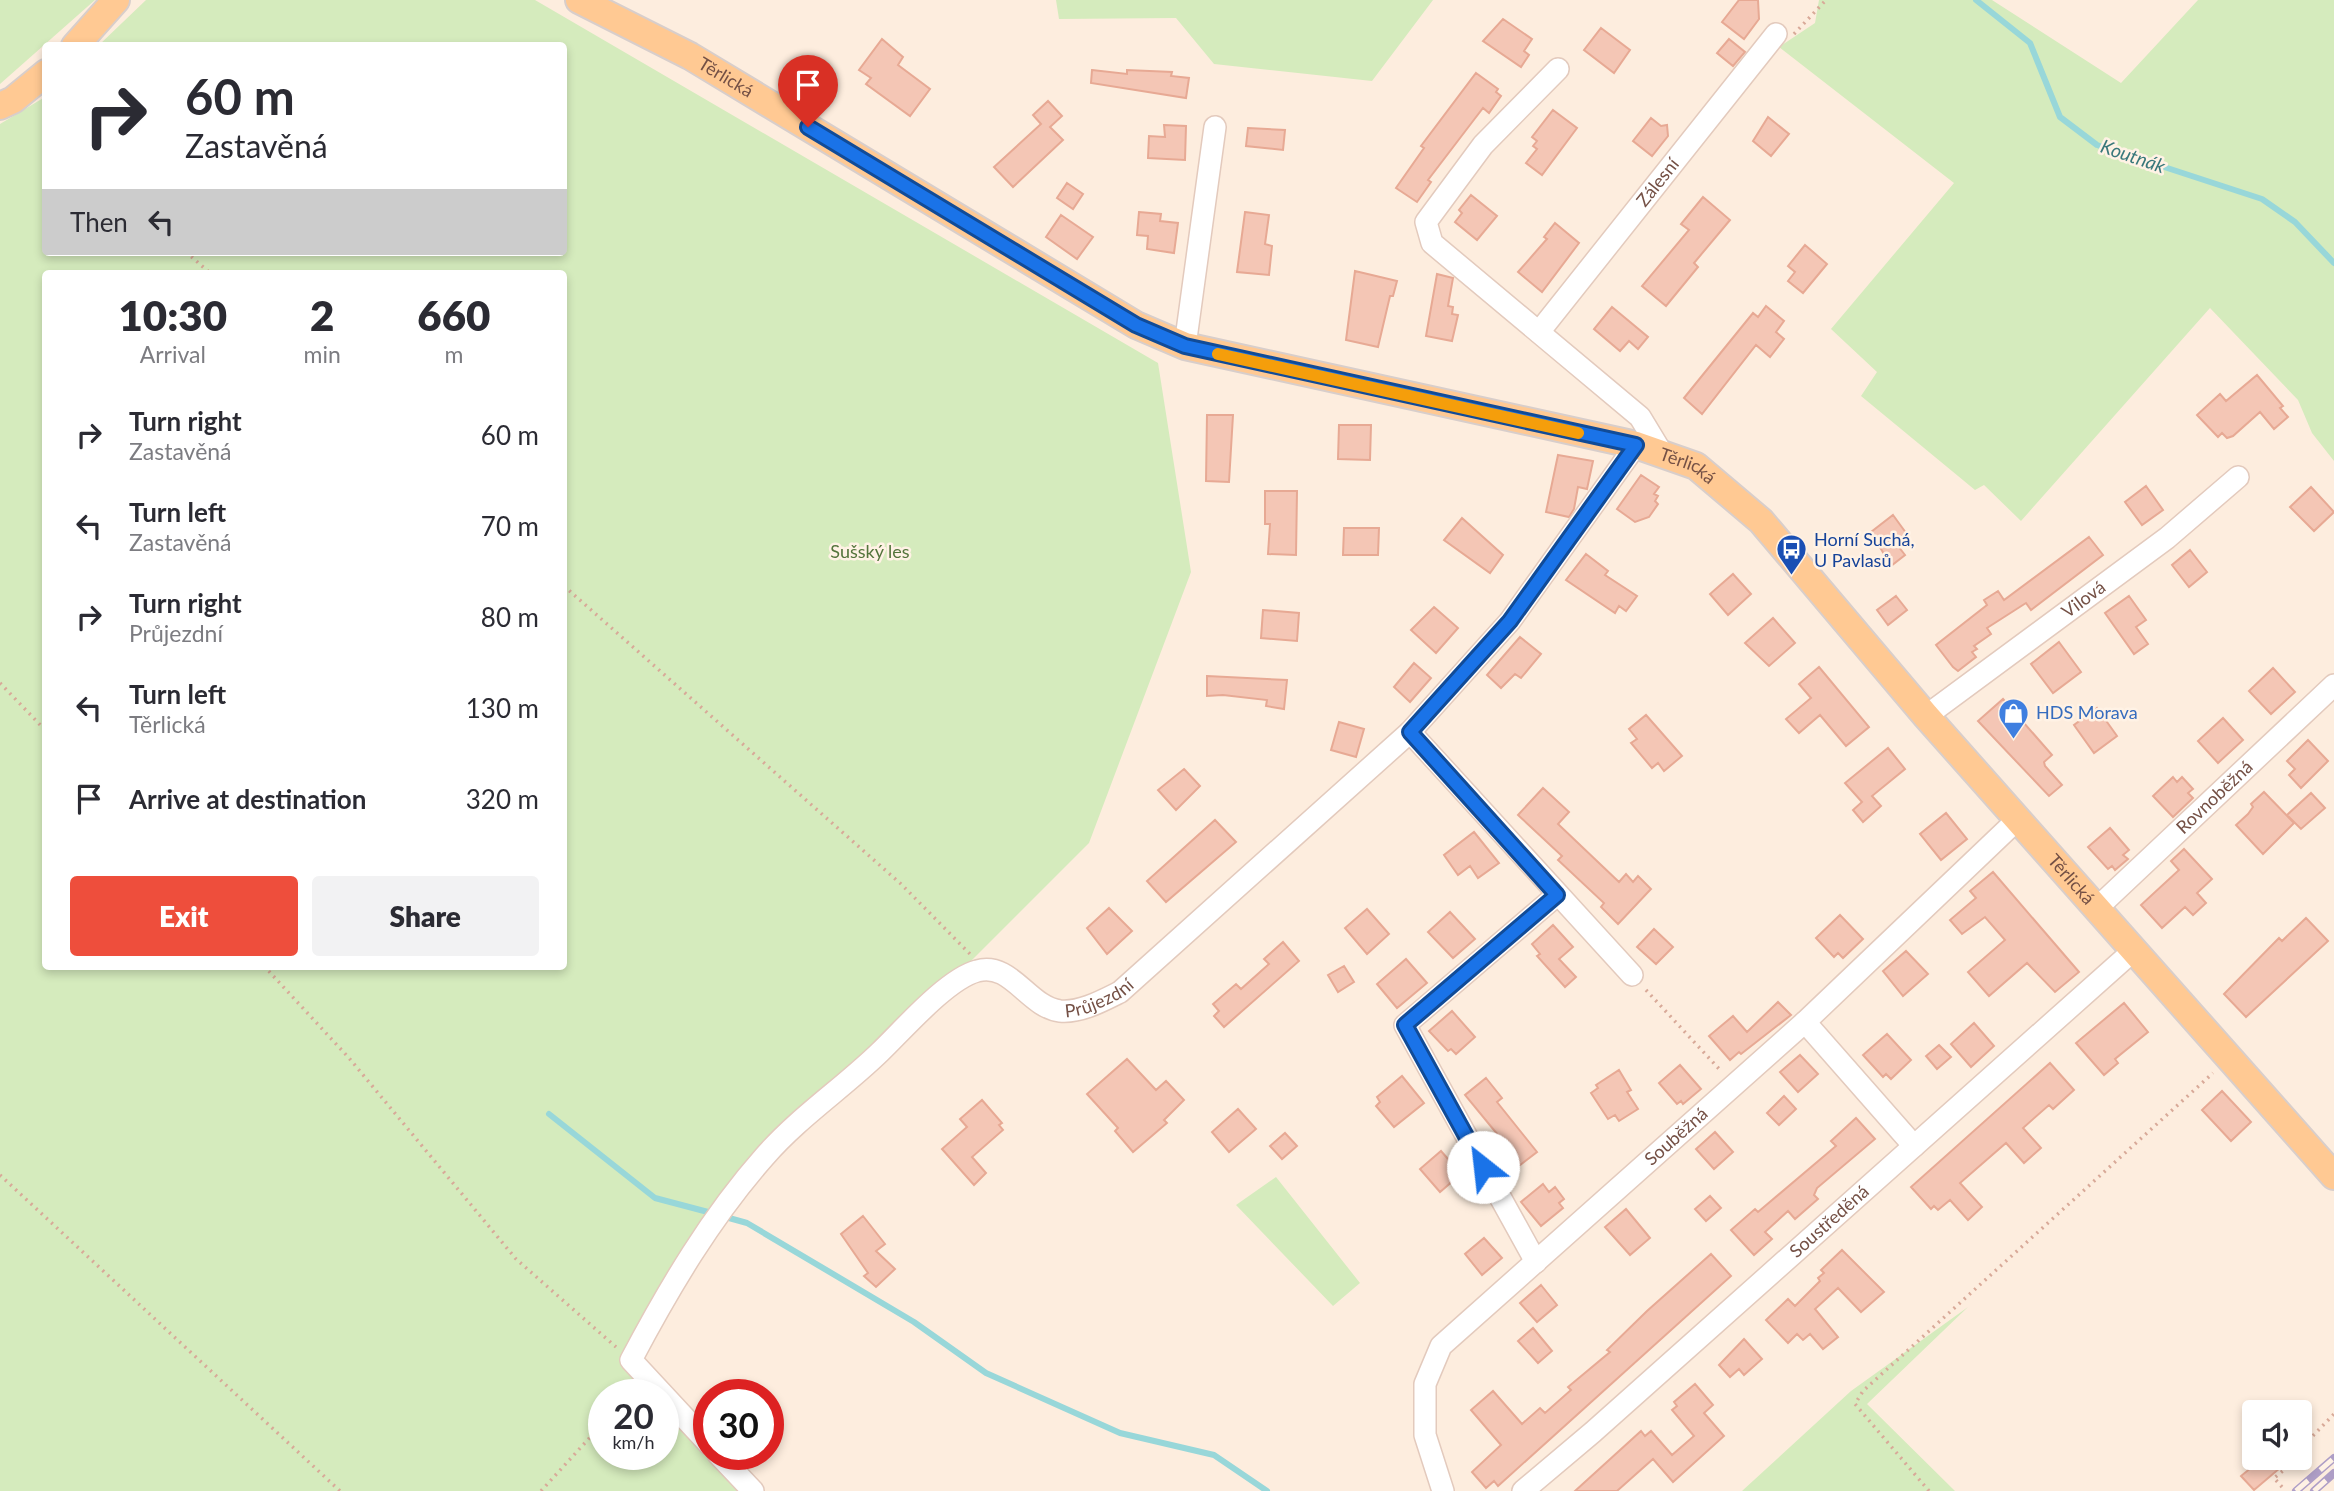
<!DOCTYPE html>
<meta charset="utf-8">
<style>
:root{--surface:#fff;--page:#f2f2f3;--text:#2b2b33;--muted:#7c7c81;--accent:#ee4e3c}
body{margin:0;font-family:Lato,sans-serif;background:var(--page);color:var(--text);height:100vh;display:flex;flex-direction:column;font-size:26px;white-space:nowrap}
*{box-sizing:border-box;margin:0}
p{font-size:23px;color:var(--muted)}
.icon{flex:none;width:38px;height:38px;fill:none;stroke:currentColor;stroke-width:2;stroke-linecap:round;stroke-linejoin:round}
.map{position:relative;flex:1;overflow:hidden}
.details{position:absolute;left:42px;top:270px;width:525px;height:700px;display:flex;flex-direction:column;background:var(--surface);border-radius:7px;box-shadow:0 4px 10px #0003}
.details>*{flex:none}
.banner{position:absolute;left:42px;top:42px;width:525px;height:214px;border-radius:7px;box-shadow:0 4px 10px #0003;background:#fff;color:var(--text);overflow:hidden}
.controls{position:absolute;left:2242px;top:1400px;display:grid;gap:14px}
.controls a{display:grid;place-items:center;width:70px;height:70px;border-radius:7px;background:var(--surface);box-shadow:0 4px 10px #0003;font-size:35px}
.speed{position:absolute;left:588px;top:1379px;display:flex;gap:14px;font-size:35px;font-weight:700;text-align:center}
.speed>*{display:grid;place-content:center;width:91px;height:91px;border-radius:50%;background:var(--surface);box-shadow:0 4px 10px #0003;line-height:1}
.speed small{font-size:18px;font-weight:400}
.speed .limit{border:10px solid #d22;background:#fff;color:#111}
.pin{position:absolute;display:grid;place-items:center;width:60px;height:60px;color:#fff;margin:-72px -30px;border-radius:50% 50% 50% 0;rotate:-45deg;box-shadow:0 0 7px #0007}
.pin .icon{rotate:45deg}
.me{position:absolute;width:77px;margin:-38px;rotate:331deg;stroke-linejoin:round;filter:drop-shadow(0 0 5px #0008)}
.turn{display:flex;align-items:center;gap:24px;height:147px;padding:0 28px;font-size:32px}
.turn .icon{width:91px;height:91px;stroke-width:2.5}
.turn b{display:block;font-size:49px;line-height:60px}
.then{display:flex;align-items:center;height:66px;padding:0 28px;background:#0003;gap:14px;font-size:26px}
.eta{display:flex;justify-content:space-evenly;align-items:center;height:119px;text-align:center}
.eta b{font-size:42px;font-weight:800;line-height:49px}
.cta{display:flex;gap:14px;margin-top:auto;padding:14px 28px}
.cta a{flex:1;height:80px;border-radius:7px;background:var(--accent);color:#fff;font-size:28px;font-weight:800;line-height:80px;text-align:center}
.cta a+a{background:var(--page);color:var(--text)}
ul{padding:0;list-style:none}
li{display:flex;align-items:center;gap:21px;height:91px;padding:0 28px}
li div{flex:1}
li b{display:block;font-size:26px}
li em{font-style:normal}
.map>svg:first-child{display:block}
.green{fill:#d5ebbd;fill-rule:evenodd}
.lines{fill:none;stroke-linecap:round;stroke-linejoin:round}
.stream{stroke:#98d7d9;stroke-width:6}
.building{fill:#f4c6b5;stroke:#e7a994;stroke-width:2}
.minor-casing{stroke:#e3cabd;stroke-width:24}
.major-casing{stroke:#d8cecb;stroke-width:30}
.path{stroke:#d8a998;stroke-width:3.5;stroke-dasharray:2 5;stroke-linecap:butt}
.minor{stroke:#fff;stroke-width:21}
.major{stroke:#ffc993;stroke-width:26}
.rail-casing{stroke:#ae9ec6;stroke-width:8}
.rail{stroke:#fff2e5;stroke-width:5;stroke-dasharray:16;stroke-linecap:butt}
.route-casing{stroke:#114b97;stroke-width:18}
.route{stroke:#1a73e8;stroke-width:12}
.slow{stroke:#f59e0b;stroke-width:12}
.labels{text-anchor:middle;stroke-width:5;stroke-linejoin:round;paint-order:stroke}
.street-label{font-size:18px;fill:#745045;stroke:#fff2e5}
.transit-label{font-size:18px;fill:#164399;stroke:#fff2e5;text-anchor:start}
.park-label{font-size:18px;fill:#53743b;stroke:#fff2e5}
.shop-label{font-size:18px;fill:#366cbe;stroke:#fff2e5;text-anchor:start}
.water-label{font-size:19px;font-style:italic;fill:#39787b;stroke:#fff2e5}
</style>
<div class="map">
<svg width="2334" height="1491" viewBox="0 0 2334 1491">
<rect width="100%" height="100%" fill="#fdedde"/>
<path class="green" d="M0,0h95l-95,84z
M146,0h389l623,363 33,209 -102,271 -211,211 -112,100 -135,206 22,35h-49v59h59v-48l79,85h-742v-1367l45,-27 1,155h518v-206l-465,-1zM46,273h518v693h-518z
M1056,0h377l-61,81 -158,-17 -38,-46 -117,1z
M1819,0h173l129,83 77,-83h136v461l-22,-28 -14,-33 -88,-92 -189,213 -37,-36 -9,5 -114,-94 16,-24 -46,-43 123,-146 -175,-136 36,-24z
M1276,1177l84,106 -27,23 -97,-101z
M1968,1307l-101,97 88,87h-213l109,-100z"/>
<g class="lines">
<path class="stream" d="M1976,0l54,43 30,74 37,28 165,54 33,23 39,41
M549,1114l106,84 53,14
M729,1218l18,5 167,99 72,51 134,60 94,22 53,36"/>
</g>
<path class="building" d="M1739,0h19l1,19 -15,20 -22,-17z
M1503,19l29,20 -8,12 5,4 -8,12 -38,-26z
M1601,28l29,22 -16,23 -30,-23z
M882,39l21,18 -5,8 32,24 -20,27 -44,-32 5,-6 -12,-8z
M1729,39l16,13 -12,14 -16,-13z
M1092,70l35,4v-4l45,2 -1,4 18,2 -3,20 -95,-15z
M1476,73l22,16 -2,3 5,4 -12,17 -6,-5 -10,13 -45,59 3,2 -14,20 -21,-14 28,-40 -3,-2z
M1048,101l14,15 -12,11 13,13 -50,47 -19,-20 47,-43 -8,-9z
M1553,110l24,18 -35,47 -16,-12 11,-14 -4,-3 4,-5 -5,-4z
M1768,117l21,17 -18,22 -18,-15z
M1651,118l10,8 6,-1 1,11 -16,20 -19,-15z
M1164,125l22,1 -1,34 -37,-2 1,-22 16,1z
M1248,128l37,2 -2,20 -37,-4z
M1067,183l16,11 -10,15 -16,-11z
M1471,195l26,21 -20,24 -22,-18 7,-9 -3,-3z
M1703,197l27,23 -36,43 4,4 -32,39 -24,-20 47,-56 -8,-6z
M1139,212l22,2 -1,7 18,2 -4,30 -27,-4 1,-13 -11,-1z
M1245,212l24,3 -4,29 7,2 -3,29 -32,-3z
M1061,215l32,22 -16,22 -31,-22z
M1555,223l24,20 -37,49 -24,-20 29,-33 -3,-2z
M1805,245l22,19 -24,29 -15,-12 7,-9 -7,-6z
M1355,271l42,10 -4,15h-3l-12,51 -32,-7z
M1437,274l16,4 -5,28 5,1 -1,7 6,1 -6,26 -26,-5z
M1766,306l18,15 -8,11 8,7 -14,18 -14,-12 -54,69 -18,-16 69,-85 5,4z
M1612,307l36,30 -10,12 -9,-8 -9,10 -26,-22z
M2257,375l26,31 -3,2 8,9 -14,12 -14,-17 -27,24 -6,2 -5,-5 -4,4 -21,-22 23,-21 6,7z
M1207,415h26l-4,67 -23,-1z
M1339,425h32l-1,35 -32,-1z
M1558,455l35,6 -6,28 -9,-2 -4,22 -5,8 -23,-5z
M1641,475l18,12 -5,7 4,2 -3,5 3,3 -9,13 -14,5 -18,-13z
M2146,486l17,24 -21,15 -17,-23z
M2311,487l23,25 -20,19 -24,-24z
M1265,491h32l-1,64 -28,-1 2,-30h-5z
M1893,515l16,22 -11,9 7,9 -14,11 -20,-34z
M1462,518l41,37 -13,18 -46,-33z
M1344,528h35l-1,27h-35z
M2089,537l14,18 -72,55 -5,-7 -39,25 4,6 -17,12 3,3 -5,3 4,5 -18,14 -5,-4 -17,-22 51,-40 -3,-5 14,-9 6,9z
M2190,550l17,22 -18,15 -17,-22z
M1586,554l22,17 -3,4 32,21 -11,15 -7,-5 -4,7 -49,-33z
M1733,574l18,20 -23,21 -18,-21z
M1896,596l11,14 -19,15 -11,-15z
M2129,596l17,24 -10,7 12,17 -14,10 -29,-41z
M1434,607l24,21 -22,25 -25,-23z
M1263,610l36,3 -2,28 -36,-3z
M1773,618l22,25 -26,23 -24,-23z
M1520,637l21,17 -20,24 -6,-4 -14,14 -14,-13z
M2059,642l22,30 -28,21 -22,-29z
M1414,663l17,15 -21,24 -16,-15z
M1819,667l50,60 -23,19 -26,-31 -21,18 -13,-14 25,-21 -12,-14z
M2273,668l22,24 -24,22 -22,-23z
M1207,676l80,4 -3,29 -18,-3 1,-6 -44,-5 -16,1z
M2003,699l49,56 -8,7 1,4 17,19 -13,11 -71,-75z
M2097,708l20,28 -23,17 -20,-28z
M1646,715l36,41 -18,15 -6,-8 -6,5 -21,-25 6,-4 -8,-10z
M2223,718l20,22 -25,23 -20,-22z
M1339,722l25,7 -8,28 -25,-7z
M2308,740l20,21 -27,27 -12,-13 6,-6 -8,-8z
M1888,748l17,21 -33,27 9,10 -18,16 -10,-12 9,-8 -17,-19z
M1184,769l16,17 -24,24 -18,-20z
M2173,777l4,5 5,-5 11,12 -5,4 5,5 -20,19 -20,-21z
M1543,788l26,24 -11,12 61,58 7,-8 7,8 5,-6 13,13 -33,35 -17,-17 3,-4 -46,-43 4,-4 -44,-41z
M2264,792l30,31 -31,31 -27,-29 12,-11 5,-7 -2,-3z
M2311,793l14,15 -24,21 -14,-14z
M1946,813l21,26 -26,21 -21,-26z
M1215,820l21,22 -70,60 -19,-21z
M2110,828l19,22 -6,5 5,4 -13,11 -3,-4 -4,3 -20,-22z
M1474,832l25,31 -21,15 -8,-12 -12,9 -14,-20z
M2184,849l28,30 -15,14 9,10 -13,12 -8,-8 -23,21 -21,-23 38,-35 -8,-9z
M1993,872l86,100 -24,20 -28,-29 -38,33 -21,-24 37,-32 -20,-23 -23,17 -12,-14 26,-22 -6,-7z
M1109,908l23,23 -25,23 -20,-26z
M1367,909l22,25 -22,20 -22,-26z
M1450,912l25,27 -22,19 -25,-26z
M1840,915l23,24 -20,19 -5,-5 -4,4 -18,-19z
M2306,918l22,23 -82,76 -22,-23 55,-56 3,3z
M1553,925l20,22 -14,12 17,18 -11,10 -28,-31 3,-2 -8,-10z
M1654,929l19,18 -17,17 -19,-17z
M1283,942l16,19 -75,66 -10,-11 5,-5 -6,-7 23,-20 5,5 28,-25 -5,-5z
M1906,951l22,23 -25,22 -20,-25z
M1406,959l21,24 -30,25 -20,-24z
M1344,966l10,16 -16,10 -10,-17z
M1778,1002l13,13 -50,39 -2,-2 -9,8 -21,-24 24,-20 14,16z
M2124,1003l24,29 -33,27 3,4 -14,12 -28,-32z
M1452,1011l23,26 -19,17 -5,-5 -3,2 -19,-20z
M1974,1023l20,23 -23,21 -20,-23z
M1887,1034l24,26 -20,19 -5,-5 -3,3 -20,-22z
M1939,1045l12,12 -14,12 -11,-13z
M1800,1055l18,19 -20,18 -18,-20z
M1127,1059l29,31 10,-9 18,19 -20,20 3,3 -34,29 -18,-21 3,-3 -31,-34z
M2050,1063l24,27 -21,19 -4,-4 -26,23 18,20 -17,15 -18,-20 -46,40 22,24 -14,13 -18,-20 -12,10 -4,-4 -3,3 -20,-22z
M1680,1065l21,24 -18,15 -2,-3 -4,3 -18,-21z
M1619,1070l12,20 -4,2 11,17 -19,12 -4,-6 -7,4 -17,-26 7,-5 -2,-3z
M1402,1076l22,27 -30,24 -18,-21 4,-4 -3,-5z
M1486,1078l16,20 -5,4 40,50 -17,13 -6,-8 -6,5 -17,-21 7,-6 -33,-40z
M2222,1091l29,31 -20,19 -29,-31z
M1784,1096l12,13 -17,16 -12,-12z
M982,1100l20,23 -3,2 4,5 -31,27 14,16 -12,12 -32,-36 25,-22 -7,-8z
M1238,1109l18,20 -27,23 -17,-20z
M1856,1118l19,21 -58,49 -3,7 4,4 -23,20 -7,-8 -23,21 7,7 -18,16 -23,-25 24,-21 3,3 78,-66 -5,-5z
M1715,1132l18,20 -19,17 -18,-20z
M1285,1133l12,13 -15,13 -12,-13z
M1441,1151l20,23 -21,18 -20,-23z
M1543,1184l6,8 6,-5 9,12 -5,4 4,5 -22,18 -20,-24z
M1710,1196l11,12 -15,13 -11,-12z
M1626,1209l24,29 -20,17 -25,-28z
M863,1216l22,28 -9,7 19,18 -19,18 -12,-11 4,-3 -27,-39z
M1484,1238l18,20 -20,17 -17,-21z
M1842,1250l42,42 -23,20 -23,-24 -23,21 23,28 -15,12 -13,-15 -7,6 -6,-6 -9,9 -22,-23 22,-21 7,7 25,-25 -2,-3 6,-5 -3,-3z
M1711,1254l20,22 -233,210 -4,-5 -8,7 -14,-16 29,-27 -30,-35 22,-19 29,33 18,-16 5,5 26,-23 -3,-3 42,-35 -3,-2 40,-39z
M1541,1285l16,20 -20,17 -17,-19z
M1533,1328l19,23 -14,12 -20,-22z
M1744,1339l18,20 -18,16 -5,-6 -9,8 -11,-12z
M1695,1384l18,21 -9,8 20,23 -51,46 -20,-23 -36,32h-42l66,-60 4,5 6,-5 21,24 22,-19 -22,-26 5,-4 -3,-4z
M2263,1458h8l9,10 -26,22 -13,-14z"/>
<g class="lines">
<defs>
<g id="minor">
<path d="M1558,69l-75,76 -57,77 6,21 208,174 23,38"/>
<path id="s1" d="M1539,332l237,-298"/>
<path d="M1185,346l30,-219"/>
<path id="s2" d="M1926,716l241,-178 71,-61"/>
<path d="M1410,732l222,243"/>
<path id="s3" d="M2096,909l238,-224"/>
<path d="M1805,1022l109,124"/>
<path d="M1536,1262l-131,-237 152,-130"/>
<path id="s4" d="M709,1444l-78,-84c38,-72 80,-143 134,-204 34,-39 78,-68 115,-104 23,-22 67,-73 97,-81 34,-10 51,36 83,40 20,2 42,-10 60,-19l290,-260 100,-111 126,-176"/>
<path d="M718,1454l35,37"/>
<path id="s5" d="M1443,1491l-18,-56v-51l16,-38 364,-324 212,-202"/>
<path id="s6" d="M1523,1491l70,-59 540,-481"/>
</g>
<g id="major">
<path id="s7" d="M579,0l111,56 446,269 49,21 451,99 60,21 65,55 165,195 408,460"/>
<path d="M75,46l41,-46"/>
<path d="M0,106l13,-6 33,-27"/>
</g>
</defs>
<use href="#minor" class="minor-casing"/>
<use href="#major" class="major-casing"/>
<path class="path" d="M1794,34l32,-34
M186,252l24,21
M564,586l337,298 70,71
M0,683l46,48
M264,966l85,92 167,201 100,88
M1646,990l75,81
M0,1175l340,316
M2300,1458l4,-4 -1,-8 31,-32
M2282,1487l-8,-9 25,-20
M541,1491l63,-69
M1929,1491l-74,-87 8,-13 350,-318"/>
<use href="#minor" class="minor"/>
<use href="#major" class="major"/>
<defs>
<path id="rail" d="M2296,1491l38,-33
M2314,1491l20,-18"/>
</defs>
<use href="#rail" class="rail-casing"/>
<use href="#rail" class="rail"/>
</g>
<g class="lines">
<defs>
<path id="route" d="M808,127l328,198 49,21 451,99 -126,176 -100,111 147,163 -152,130 78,142"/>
</defs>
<use href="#route" class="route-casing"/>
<use href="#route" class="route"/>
<path class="slow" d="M1218,354l360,79"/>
</g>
<defs>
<symbol id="bus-pin" viewBox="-11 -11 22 30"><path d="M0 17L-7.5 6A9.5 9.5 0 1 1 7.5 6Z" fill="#1a4fb4" stroke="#fff2e5"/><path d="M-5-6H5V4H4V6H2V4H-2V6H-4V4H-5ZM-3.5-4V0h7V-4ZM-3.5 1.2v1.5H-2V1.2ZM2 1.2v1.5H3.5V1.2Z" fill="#fff"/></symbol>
<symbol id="shop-pin" viewBox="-11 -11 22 30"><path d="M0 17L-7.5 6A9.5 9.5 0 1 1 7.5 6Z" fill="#3f7fe0" stroke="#fff2e5"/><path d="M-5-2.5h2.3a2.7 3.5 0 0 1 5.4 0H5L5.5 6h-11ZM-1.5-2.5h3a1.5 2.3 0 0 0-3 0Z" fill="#fff"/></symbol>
</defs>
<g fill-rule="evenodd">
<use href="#bus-pin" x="1774" y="532" width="35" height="47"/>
<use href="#shop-pin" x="1996" y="696" width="35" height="47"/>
</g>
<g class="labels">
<g class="street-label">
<text dy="6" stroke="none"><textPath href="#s7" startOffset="166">Těrlická</textPath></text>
<text dy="6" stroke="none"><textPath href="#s1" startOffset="191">Zálesní</textPath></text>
<text dy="6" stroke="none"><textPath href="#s7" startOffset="1216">Těrlická</textPath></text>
<text dy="6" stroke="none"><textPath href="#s2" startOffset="196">Vilová</textPath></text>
<text dy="6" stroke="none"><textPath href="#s3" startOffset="163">Rovnoběžná</textPath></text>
<text dy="6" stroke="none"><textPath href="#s7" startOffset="1783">Těrlická</textPath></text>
<text dy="6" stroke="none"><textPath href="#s4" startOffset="779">Průjezdní</textPath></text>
<text dy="6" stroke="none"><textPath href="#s5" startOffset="466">Souběžná</textPath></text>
<text dy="6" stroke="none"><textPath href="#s6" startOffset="408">Soustředěná</textPath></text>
</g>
<g class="transit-label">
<text x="1814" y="546">Horní Suchá,<tspan x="1814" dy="21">U Pavlasů</tspan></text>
</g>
<g class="park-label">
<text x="870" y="558">Sušský les</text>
</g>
<g class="shop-label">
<text x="2036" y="719">HDS Morava</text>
</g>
<g class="water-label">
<text transform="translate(2133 156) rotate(19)" y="7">Koutnák</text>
</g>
</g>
</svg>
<div class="controls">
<a><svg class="icon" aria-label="sound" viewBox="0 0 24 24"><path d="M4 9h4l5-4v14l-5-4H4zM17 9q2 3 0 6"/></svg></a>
</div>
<div class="speed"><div>20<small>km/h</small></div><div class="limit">30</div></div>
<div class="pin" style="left:808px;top:127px;background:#d93025"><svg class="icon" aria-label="arrive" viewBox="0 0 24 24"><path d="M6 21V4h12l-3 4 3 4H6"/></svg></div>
<svg class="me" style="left:1483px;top:1167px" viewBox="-20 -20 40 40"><circle r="19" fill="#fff"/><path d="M0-13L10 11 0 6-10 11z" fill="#1a73e8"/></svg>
<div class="banner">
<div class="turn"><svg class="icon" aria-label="right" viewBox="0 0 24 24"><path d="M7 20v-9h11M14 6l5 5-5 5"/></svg><div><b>60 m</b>Zastavěná</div></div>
<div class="then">Then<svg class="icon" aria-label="left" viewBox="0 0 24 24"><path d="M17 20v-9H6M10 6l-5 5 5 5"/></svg></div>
</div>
<section class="details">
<div class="eta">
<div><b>10:30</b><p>Arrival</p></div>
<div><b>2</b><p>min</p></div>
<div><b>660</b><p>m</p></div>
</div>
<ul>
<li><svg class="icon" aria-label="right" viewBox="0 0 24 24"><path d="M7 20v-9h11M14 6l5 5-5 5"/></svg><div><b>Turn right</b><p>Zastavěná</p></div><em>60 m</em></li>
<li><svg class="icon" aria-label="left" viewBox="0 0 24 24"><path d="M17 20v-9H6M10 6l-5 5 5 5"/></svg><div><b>Turn left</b><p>Zastavěná</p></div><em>70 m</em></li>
<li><svg class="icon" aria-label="right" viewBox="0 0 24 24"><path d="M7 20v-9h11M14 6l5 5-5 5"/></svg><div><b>Turn right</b><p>Průjezdní</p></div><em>80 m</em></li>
<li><svg class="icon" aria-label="left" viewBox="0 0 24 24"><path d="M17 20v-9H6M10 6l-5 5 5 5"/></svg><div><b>Turn left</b><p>Těrlická</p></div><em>130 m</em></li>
<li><svg class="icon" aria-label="arrive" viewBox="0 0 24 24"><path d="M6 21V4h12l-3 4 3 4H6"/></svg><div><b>Arrive at destination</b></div><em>320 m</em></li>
</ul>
<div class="cta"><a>Exit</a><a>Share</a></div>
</section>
</div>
